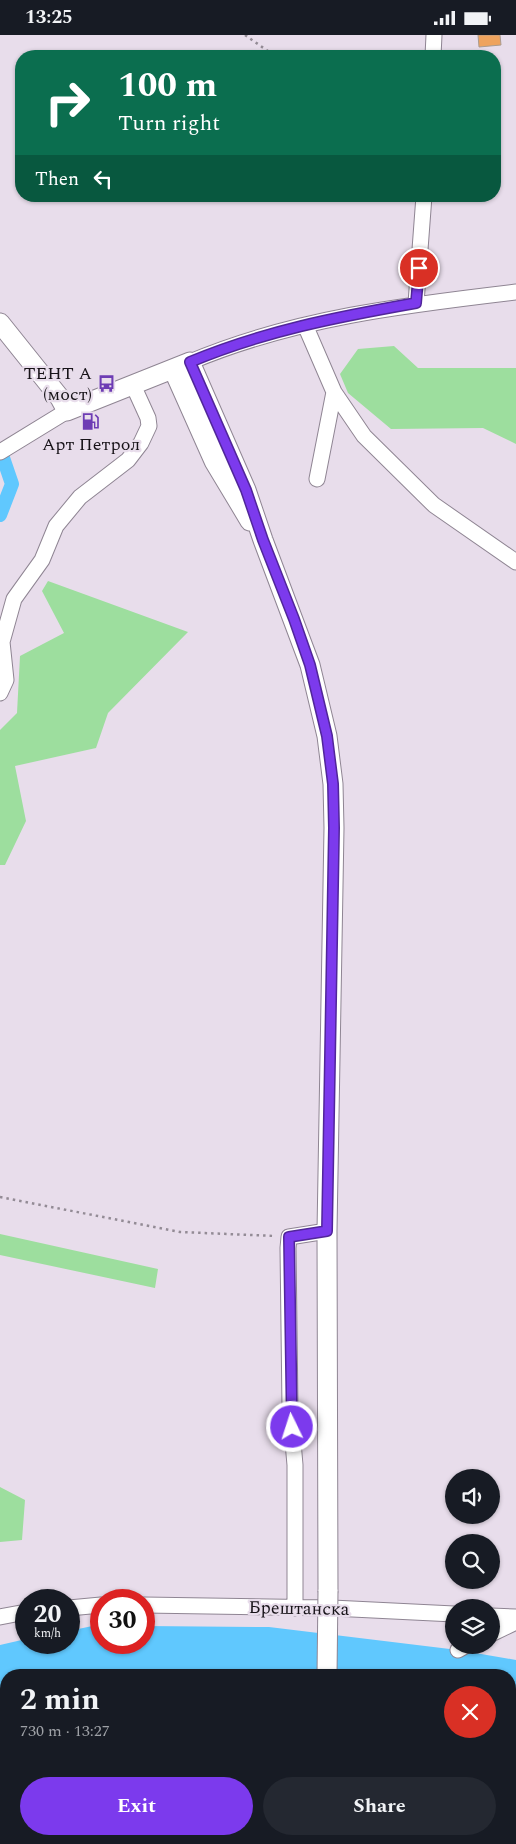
<!DOCTYPE html>
<meta charset="utf-8">
<style>
:root{--surface:#171b24;--page:#242831;--text:#f1f3f6;--muted:#9ea1a6;--accent:#7c3aed}
body{margin:0;font-family:Spectral,serif;background:var(--page);color:var(--text);height:100vh;display:flex;flex-direction:column;font-size:19px;white-space:nowrap}
*{box-sizing:border-box;margin:0}
p{font-size:16px;color:var(--muted)}
.icon{flex:none;width:28px;height:28px;fill:none;stroke:currentColor;stroke-width:2;stroke-linecap:round;stroke-linejoin:round}
.map{position:relative;flex:1;overflow:hidden}
.side{position:absolute;left:0px;top:1634px;width:516px;height:176px;display:flex;flex-direction:column;background:var(--surface);border-radius:20px 20px 0 0;box-shadow:0 1px 4px #0004}
.side>*{flex:none}
.hud{position:absolute;left:15px;top:15px;width:486px;height:152px;border-radius:20px;box-shadow:0 1px 4px #0004;background:#0b6e4f;color:#fff;overflow:hidden}
.fabs{position:absolute;left:445px;top:1434px;display:grid;gap:10px}
.fabs a{display:grid;place-items:center;width:55px;height:55px;border-radius:50%;background:var(--surface);box-shadow:0 1px 4px #0004;font-size:25px}
.speed{position:absolute;left:15px;top:1554px;display:flex;gap:10px;font-size:25px;font-weight:700;text-align:center}
.speed>*{display:grid;place-content:center;width:65px;height:65px;border-radius:50%;background:var(--surface);box-shadow:0 1px 4px #0004;line-height:1}
.speed small{font-size:12px;font-weight:400}
.speed .limit{border:8px solid #d22;background:#fff;color:#111}
.pin{position:absolute;display:grid;place-items:center;width:42px;height:42px;color:#fff;margin:-21px;border:2px solid #fff;border-radius:50%;box-shadow:0 1px 5px #0007}
.me{position:absolute;width:55px;margin:-28px;rotate:356deg;stroke-linejoin:round;filter:drop-shadow(0 0 4px #0008)}
.turn{display:flex;align-items:center;gap:18px;height:105px;padding:0 20px;font-size:22px}
.turn .icon{width:65px;height:65px;stroke-width:2.5}
.turn b{display:block;font-size:35px;line-height:42px}
.then{display:flex;align-items:center;height:48px;padding:0 20px;background:#0003;gap:10px;font-size:19px}
.round{display:grid;place-items:center;flex:none;width:52px;height:52px;border-radius:26px;background:var(--page)}
.headline{display:flex;align-items:center;justify-content:space-between;height:85px;padding:0 20px}
h1{font-size:30px;font-weight:700;line-height:38px}
.action{display:flex;gap:10px;margin-top:auto;padding:10px 20px}
.action a{flex:1;height:58px;border-radius:30px;background:var(--accent);color:#fff;font-size:20px;font-weight:700;line-height:58px;text-align:center}
.action a+a{background:var(--page);color:var(--text)}
.status{display:flex;justify-content:space-between;align-items:center;height:35px;padding:0 25px;background:var(--surface);direction:ltr}
.status svg{height:14px;fill:currentColor}
.map>svg:first-child{display:block}
.green{fill:#9dde9e}
.water{fill:#60c8fe;fill-rule:evenodd}
.lines{fill:none;stroke-linecap:round;stroke-linejoin:round}
.canal{stroke:#60c8fe;stroke-width:14}
.building{fill:#eea35e;stroke:#a99b90}
.minor-casing{stroke:#8f8593;stroke-width:17}
.major-casing{stroke:#8f8593;stroke-width:21}
.path{stroke:#938b95;stroke-width:2.5;stroke-dasharray:2.5 4;stroke-linecap:butt}
.minor{stroke:#fff;stroke-width:15}
.major{stroke:#fff;stroke-width:19}
.major-bridge-casing{stroke:#8f8593;stroke-width:21;stroke-linecap:butt}
.major-bridge{stroke:#fff;stroke-width:19}
.route-casing{stroke:#51269a;stroke-width:12}
.route{stroke:#7c3aed;stroke-width:9}
.labels{text-anchor:middle;stroke-width:4.5;stroke-linejoin:round;paint-order:stroke}
.poi-label{font-size:18px;fill:#171318;stroke:#e8ddeb;text-anchor:end}
.street-label{font-size:18px;fill:#171318;stroke:#e8ddeb}
</style>
<div class="status"><b>13:25</b><svg viewBox="0 0 49 12"><path d="M0 12V9h3v3zM5 12V6h3v6zM10 12V3h3v9zM15 12V0h3v12zM26 1h20v11H26zM47 4h2v5h-2z"/></svg></div>
<div class="map">
<svg width="516" height="1809" viewBox="0 0 516 1809">
<rect width="100%" height="100%" fill="#e8ddeb"/>
<path class="green" d="M394,311l24,22h98v76l-33,-16 -92,1 -43,-36 -8,-19 18,-25z
M48,546l140,51 -80,81 -12,35 -81,18 11,55 -21,44h-5v-135l17,-17 3,-57 44,-23 -22,-42z
M0,1199l158,35 -3,19 -155,-33z
M0,1452l25,13 -3,40 -22,2z"/>
<path class="water" d="M97,1590h4v18h43v-17l125,1 189,23 58,10v184h-516v-199l26,-6v4h43v-12zM6,1640h504v164h-504z"/>
<g class="lines">
<path class="canal" d="M0,414l12,35 -12,31"/>
</g>
<path class="building" d="M478,0h22l1,10 -22,2z"/>
<g class="lines">
<defs>
<path id="minor" d="M433,21l1,-21
M416,268l8,-107
M305,290l29,67 -17,87
M190,327c104,-44 215,-57 326,-70
M334,357l30,44 70,69 82,57
M0,417l67,-41
M0,658l6,-13 -4,-38 12,-43 28,-39 14,-34 24,-29 48,-37 13,-17 8,-17 -1,-8 -15,-33
M144,1570l188,3 122,6
M69,1573l32,-3
M295,1573v-143l-5,-57 -2,-160 1,-11 38,-6
M491,1581l25,1
M0,1582l26,-5
M491,1599l25,-12
M458,1615l9,-5"/>
<path id="major" d="M0,288l60,75 7,13 123,-49 56,128 17,50 47,125 17,71 6,48 1,44 -7,403 1,360
M173,334l41,92 36,60
M323,1809l1,-5"/>
</defs>
<use href="#minor" class="minor-casing"/>
<use href="#major" class="major-casing"/>
<path class="path" d="M245,0l30,21
M0,1162l180,35 95,4"/>
<use href="#minor" class="minor"/>
<use href="#major" class="major"/>
<defs>
<path id="major-bridge" d="M327,1640l1,-84"/>
</defs>
<use href="#major-bridge" class="major-bridge-casing"/>
<use href="#major-bridge" class="major-bridge"/>
</g>
<g class="lines">
<defs>
<path id="route" d="M292,1392l-3,-190 38,-6 7,-403 -1,-44 -6,-48 -17,-71 -16,-46 -31,-79 -17,-50 -56,-128c74,-31 147,-45 226,-59l3,-35"/>
</defs>
<use href="#route" class="route-casing"/>
<use href="#route" class="route"/>
</g>
<defs>
<symbol id="bus-bare" viewBox="-9 -9 18 18"><path d="M-5-6H5V4H4V6H2V4H-2V6H-4V4H-5ZM-3.5-4V0h7V-4ZM-3.5 1.2v1.5H-2V1.2ZM2 1.2v1.5H3.5V1.2Z" fill="#6d3cb4" stroke="#e8ddeb" stroke-width="2.5" paint-order="stroke"/></symbol>
<symbol id="fuel-bare" viewBox="-9 -9 18 18"><path d="M-5.5-6h7V0h2V4h1.3V-2.5L3-4.5l.8-.8L6-3V5H2.5V1h-1V6h-7ZM-4.2-4.7v3.2H.2V-4.7Z" fill="#6d3cb4" stroke="#e8ddeb" stroke-width="2.5" paint-order="stroke"/></symbol>
</defs>
<g fill-rule="evenodd">
<use href="#bus-bare" x="94" y="336" width="25" height="25"/>
<use href="#fuel-bare" x="78" y="374" width="25" height="25"/>
</g>
<g class="labels">
<g class="poi-label">
<text x="92" y="344">ТЕНТ А<tspan x="92" dy="21">(мост)</tspan></text>
<text x="91" y="415" text-anchor="middle">Арт Петрол</text>
</g>
<g class="street-label">
<text transform="translate(299 1573) rotate(1)" y="6">Брештанска</text>
</g>
</g>
</svg>
<div class="fabs">
<a><svg class="icon" aria-label="sound" viewBox="0 0 24 24"><path d="M4 9h4l5-4v14l-5-4H4zM17 9q2 3 0 6"/></svg></a>
<a><svg class="icon" aria-label="search" viewBox="0 0 24 24"><circle cx="10" cy="10" r="6"/><path d="M15 15l6 6"/></svg></a>
<a><svg class="icon" aria-label="layers" viewBox="0 0 24 24"><path d="M12 4l9 5-9 5-9-5zM3 14l9 5 9-5"/></svg></a>
</div>
<div class="speed"><div>20<small>km/h</small></div><div class="limit">30</div></div>
<div class="pin" style="left:419px;top:233px;background:#d93025"><svg class="icon" aria-label="arrive" viewBox="0 0 24 24"><path d="M6 21V4h12l-3 4 3 4H6"/></svg></div>
<svg class="me" style="left:292px;top:1392px" viewBox="-20 -20 40 40"><circle r="17" fill="#7c3aed" stroke="#fff" stroke-width="3"/><path d="M0-11L8 9 0 5-8 9z" fill="#fff"/></svg>
<div class="hud">
<div class="turn"><svg class="icon" aria-label="right" viewBox="0 0 24 24"><path d="M7 20v-9h11M14 6l5 5-5 5"/></svg><div><b>100 m</b>Turn right</div></div>
<div class="then">Then<svg class="icon" aria-label="left" viewBox="0 0 24 24"><path d="M17 20v-9H6M10 6l-5 5 5 5"/></svg></div>
</div>
<section class="side">
<div class="headline"><div><h1>2 min</h1><p>730 m · 13:27</p></div><a class="round" style="background:#d93025;color:#fff"><svg class="icon" aria-label="close" viewBox="0 0 24 24"><path d="M6 6l12 12M18 6L6 18"/></svg></a></div>
<div class="action"><a>Exit</a><a>Share</a></div>
</section>
</div>
